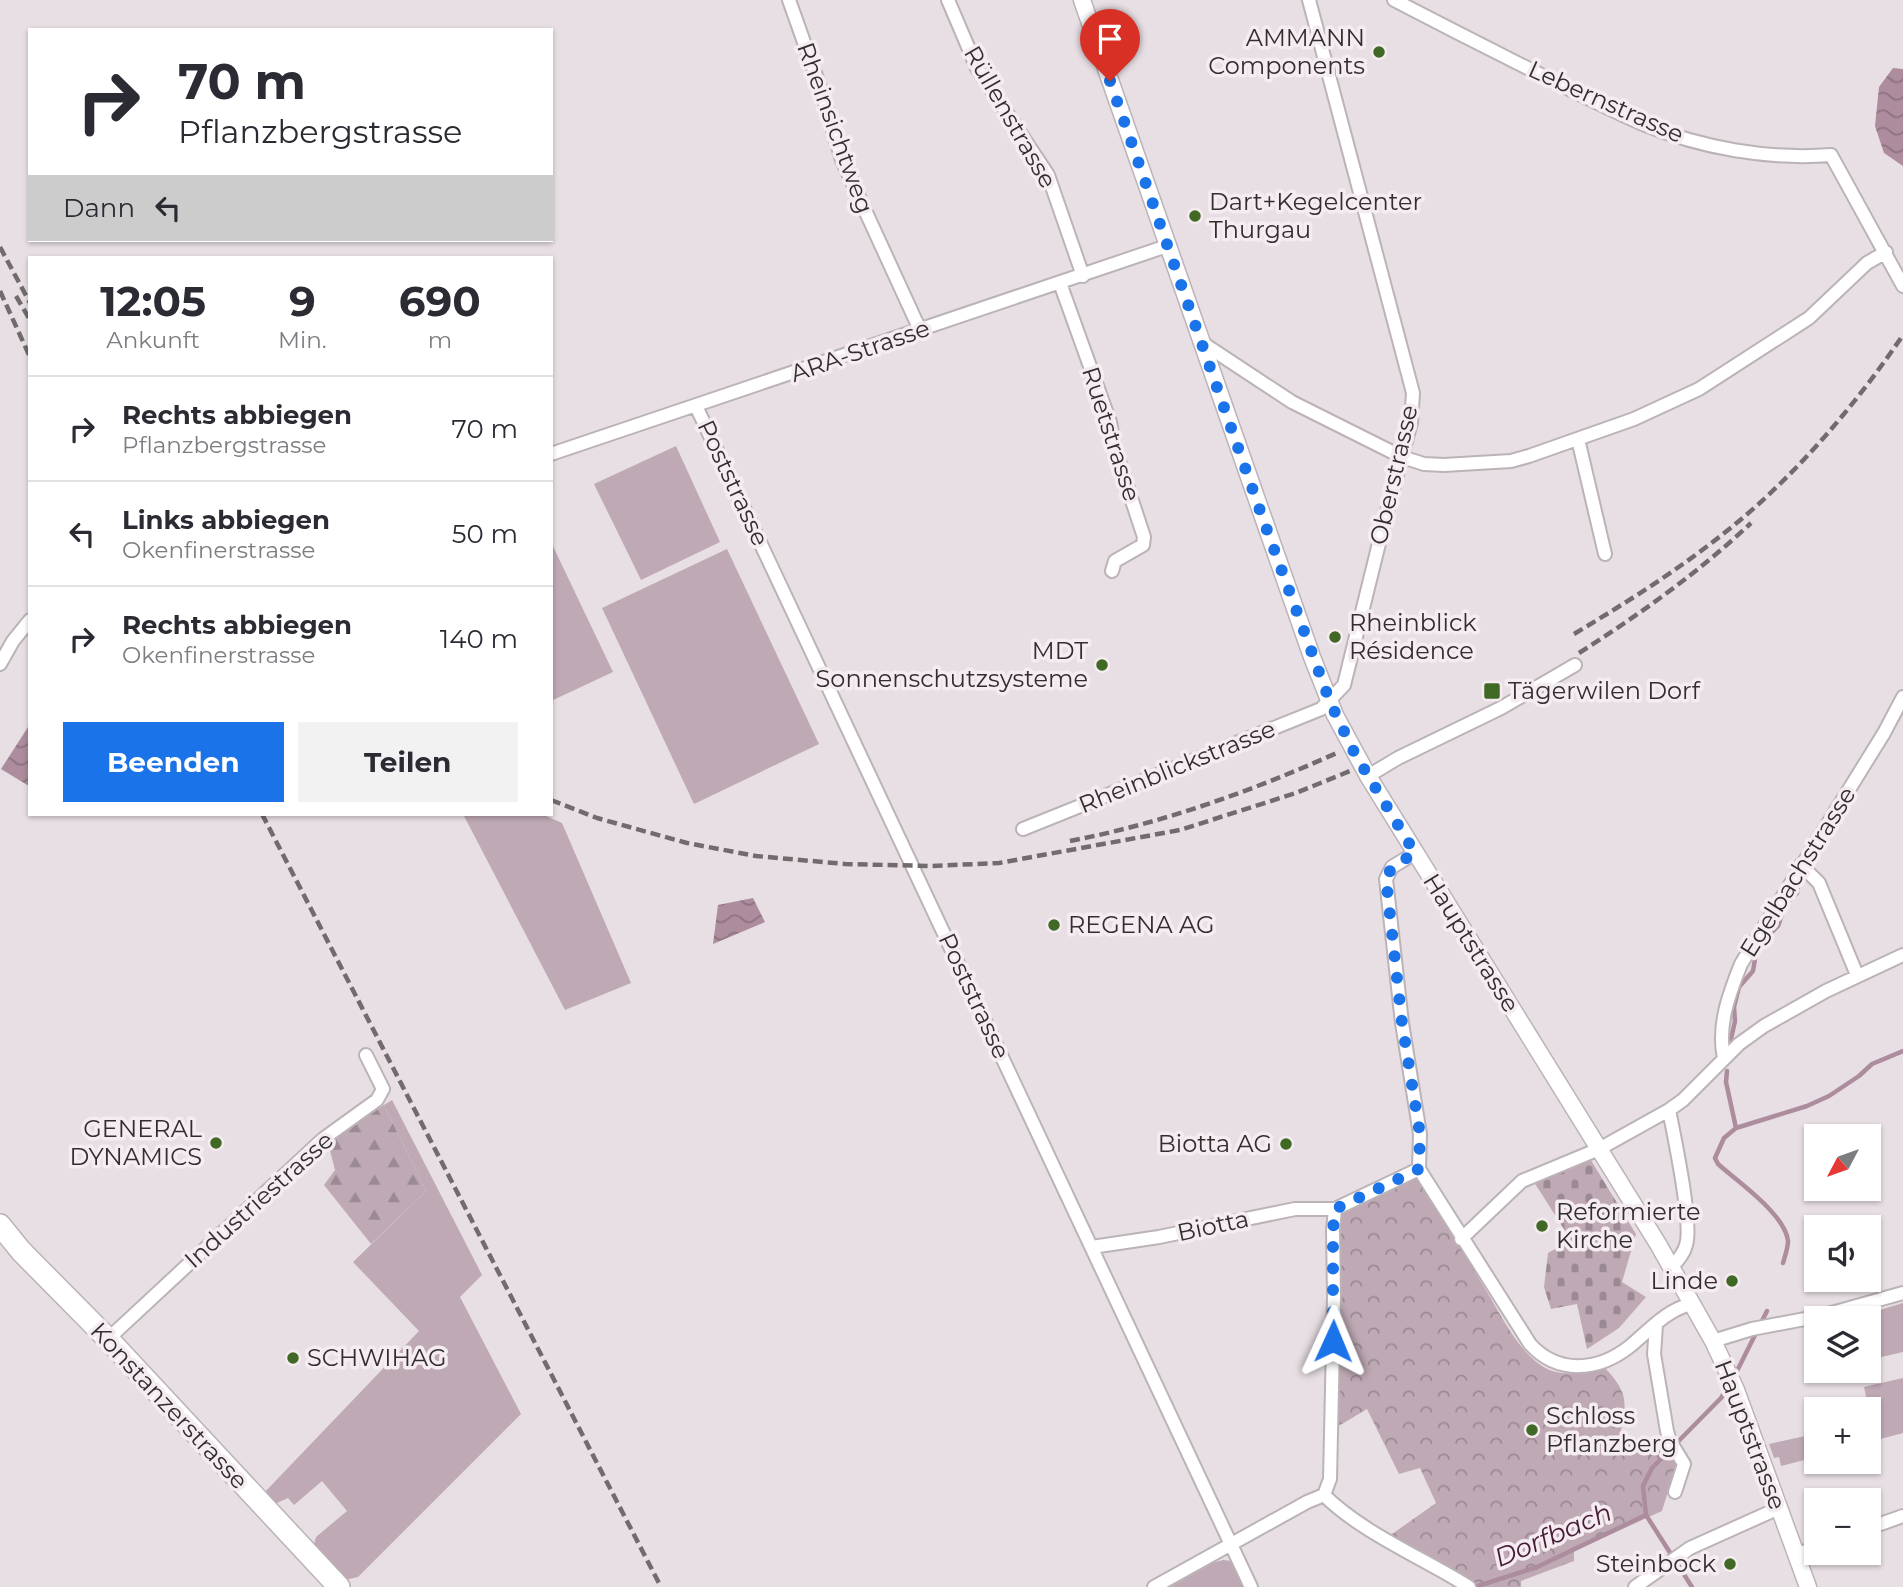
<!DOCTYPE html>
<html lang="de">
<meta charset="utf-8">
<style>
:root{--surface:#fff;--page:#f2f2f3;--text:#2b2b33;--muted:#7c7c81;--line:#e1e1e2;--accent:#1a73e8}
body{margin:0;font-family:Montserrat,sans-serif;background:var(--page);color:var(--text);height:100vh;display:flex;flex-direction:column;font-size:26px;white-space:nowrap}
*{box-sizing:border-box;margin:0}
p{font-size:23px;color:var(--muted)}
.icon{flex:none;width:38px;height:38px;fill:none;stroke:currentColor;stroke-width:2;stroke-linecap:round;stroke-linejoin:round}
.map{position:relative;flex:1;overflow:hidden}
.drawer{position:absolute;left:28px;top:256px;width:525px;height:560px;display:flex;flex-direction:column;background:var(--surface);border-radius:0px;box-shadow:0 2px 5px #0004}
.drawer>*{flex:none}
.guide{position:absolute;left:28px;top:28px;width:525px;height:214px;border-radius:0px;box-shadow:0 2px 5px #0004;background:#fff;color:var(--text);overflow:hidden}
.needle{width:46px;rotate:229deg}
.fabs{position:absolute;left:1804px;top:1124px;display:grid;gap:14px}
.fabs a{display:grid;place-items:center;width:77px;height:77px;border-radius:0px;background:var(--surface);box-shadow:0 2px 5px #0004;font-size:35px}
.pin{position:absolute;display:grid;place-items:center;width:60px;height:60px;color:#fff;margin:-72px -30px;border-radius:50% 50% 50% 0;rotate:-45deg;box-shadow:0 0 7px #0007}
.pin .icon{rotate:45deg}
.me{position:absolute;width:77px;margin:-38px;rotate:1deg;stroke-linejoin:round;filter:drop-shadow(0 0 5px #0008)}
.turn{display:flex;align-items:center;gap:24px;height:147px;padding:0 35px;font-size:32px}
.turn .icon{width:91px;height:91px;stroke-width:2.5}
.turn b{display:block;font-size:49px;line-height:60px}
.then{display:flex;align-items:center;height:66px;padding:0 35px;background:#0003;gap:14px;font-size:26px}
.eta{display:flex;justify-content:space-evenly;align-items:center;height:119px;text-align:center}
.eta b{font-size:42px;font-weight:700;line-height:49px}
.cta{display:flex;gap:14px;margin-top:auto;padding:14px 35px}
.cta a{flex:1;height:80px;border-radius:0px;background:var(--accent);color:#fff;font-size:28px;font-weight:700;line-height:80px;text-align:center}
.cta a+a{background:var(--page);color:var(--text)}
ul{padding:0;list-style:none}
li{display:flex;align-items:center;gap:21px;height:105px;padding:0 35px;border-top:2px solid var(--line)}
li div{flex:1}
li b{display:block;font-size:26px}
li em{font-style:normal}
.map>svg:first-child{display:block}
.grass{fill:#bea9b4}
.forest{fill:url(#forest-firs)}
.cemetery{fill:url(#cemetery-stones)}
.park{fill:url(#park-crowns)}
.water{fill:url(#water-waves)}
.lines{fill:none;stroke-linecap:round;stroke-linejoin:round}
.stream{stroke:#ac8c9d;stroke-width:4.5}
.minor-casing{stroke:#bbb3b7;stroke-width:16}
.tertiary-casing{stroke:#bbb3b7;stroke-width:19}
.primary-casing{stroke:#bbb3b7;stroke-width:24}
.minor{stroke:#fff;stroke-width:12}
.tertiary{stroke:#fff;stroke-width:16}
.primary{stroke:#fff;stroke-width:21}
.rail{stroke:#716b6e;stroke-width:4.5;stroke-dasharray:10 5;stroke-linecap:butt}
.route{stroke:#1a73e8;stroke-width:12;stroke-dasharray:0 21.6}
.poi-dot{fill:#406925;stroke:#f5ecf1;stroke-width:2.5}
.labels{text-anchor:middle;stroke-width:7;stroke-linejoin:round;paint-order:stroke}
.poi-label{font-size:24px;fill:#322e30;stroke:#f5ecf1;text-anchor:start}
.street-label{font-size:24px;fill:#322e30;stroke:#f5ecf1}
.water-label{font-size:26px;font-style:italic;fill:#461b35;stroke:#f5ecf1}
</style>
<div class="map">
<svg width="1903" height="1587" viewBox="0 0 1903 1587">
<defs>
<pattern id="forest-firs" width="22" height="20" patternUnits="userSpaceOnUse" patternTransform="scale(1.75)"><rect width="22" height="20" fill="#bea9b4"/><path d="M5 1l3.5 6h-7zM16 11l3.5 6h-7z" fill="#9b8a93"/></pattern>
<pattern id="cemetery-stones" width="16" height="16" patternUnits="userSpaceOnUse" patternTransform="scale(1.75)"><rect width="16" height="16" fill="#bea9b4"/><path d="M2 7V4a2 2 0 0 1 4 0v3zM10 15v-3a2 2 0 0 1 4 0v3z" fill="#9b8a93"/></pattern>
<pattern id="park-crowns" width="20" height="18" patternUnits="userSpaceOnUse" patternTransform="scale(1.75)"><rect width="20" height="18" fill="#bea9b4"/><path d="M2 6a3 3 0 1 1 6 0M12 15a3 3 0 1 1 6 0" fill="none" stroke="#9b8a93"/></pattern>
<pattern id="water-waves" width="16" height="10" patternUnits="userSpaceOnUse" patternTransform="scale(1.75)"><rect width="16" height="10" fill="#ac8c9d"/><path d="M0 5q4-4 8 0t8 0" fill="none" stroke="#8d7380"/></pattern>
</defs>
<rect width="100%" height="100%" fill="#e8dfe4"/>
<path class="grass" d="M676,446l44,96 -79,38 -47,-96z
M551,542l62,130 -62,29z
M727,549l92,195 -125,60 -92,-196z
M463,814h78l21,9 69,160 -66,27z
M392,1100l90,175 -22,22 61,117 -163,163 -13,3 -32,-32 3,-11 31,-26 -25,-30 -28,24 -6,-7 -11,5 -8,-2 -6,-7 156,-163 -66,-69 73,-71 -42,-86z
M1903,1303v49l-34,8v-42h-4l1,-4z
M1903,1378v55l-34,9 1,-26 -6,-29z
M1814,1434l2,23 -35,9 -2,-9 -5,1 -5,-14z
M1223,1560l9,1 12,26h-74l42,-24z"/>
<path class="forest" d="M384,1105l42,86 -55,53 -47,-59 11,-15 -7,-27z"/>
<path class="cemetery" d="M1589,1157l47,77 -14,48 24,15 -27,31 -32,21 -10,-45 -26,5 -7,-22 4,-34 21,-12v-4l-35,-55z"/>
<path class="park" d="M1419,1169c22,42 44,83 68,123 15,25 30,57 55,74 18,12 43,7 62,1 25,26 23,36 16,68l45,9 11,21 -14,46 -88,40v10l-53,20v6h-52l-84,-48 51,-36 -16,-35 -21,6 -32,-65 -35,21 3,-221z"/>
<path class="water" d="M1893,68l10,1v97l-19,-13 -9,-27 4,-39z
M30,724v61l-1,1 -28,-17z
M753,898l12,24 -52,22 5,-39z"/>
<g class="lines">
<path class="stream" d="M1731,1039l4,-18 -1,-14 5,-20 14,-16 3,-18 4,-9 18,-18 8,-23 11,-10 2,-12
M1727,1071l-1,11 10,46
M1783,1263c2,-7 5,-15 5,-22 -3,-27 -50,-59 -70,-77l-3,-6 9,-20 12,-10 71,-22 22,-10 30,-20 13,-12 31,-13
M1735,1375l32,-64
M1475,1587l62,-20 109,-52
M1692,1587l-46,-72 -3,-29 9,-18 69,-70 8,-12"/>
<defs>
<path id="minor" d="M789,0l32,90 21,70 78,170
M948,0l29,68 71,107 35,101
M1394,0c52,27 105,54 157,80 31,15 61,31 92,44 58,24 126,36 188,31l72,131
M1060,283l50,139 5,27 29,88 -1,8 -28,16 -3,10
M1201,342l91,60 110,55 22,7 20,1 67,-4 18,-5 105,-37 65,-30 110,-71 58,-55 19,-11
M696,406l555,1181
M1578,439l27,115
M551,454l616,-208
M0,664l13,-23 17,-21
M1368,776l30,-18 103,-50 74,-43
M1023,829l298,-120 23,-24 42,-170 25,-92 2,-30 -104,-393
M1415,853l-23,14 -6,12 16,144 18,111 -1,35
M1801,865l18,18 38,92
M1724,1058c-7,-32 5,-64 17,-94l143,-231 19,-36
M1419,1169l111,175c28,31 68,27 99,3 14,-11 27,-26 43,-35 6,-4 13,-6 20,-9
M1461,1239l61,-58 77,-32 70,-39
M1092,1247l67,-10 136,-28h40
M1671,1268c6,-7 13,-14 15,-23 7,-20 -12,-110 -17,-135l14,-10 56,-56 25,-18 62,-35 77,-36
M1656,1325l-2,29 13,77 3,10 14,23 -9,28
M108,1339l215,-200 54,-39 6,-11 -17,-34
M1713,1341l39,-12 69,-13 82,-23
M1324,1495l6,-16 4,-182 -1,-67 2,-21 84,-40
M1869,1528l34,-12
M1795,1555l21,-8
M1154,1587l153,-85 17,-7c38,38 99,63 145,92
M1635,1587l55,-39 89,-40"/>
<path id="tertiary" d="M1082,0l230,657 23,58 33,61 290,468 55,97 23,49 72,197"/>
<path id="primary" d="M0,1225l21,26 87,88 231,248"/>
</defs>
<use href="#minor" class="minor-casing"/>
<use href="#tertiary" class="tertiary-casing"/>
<use href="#primary" class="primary-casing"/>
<use href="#minor" class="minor"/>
<use href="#tertiary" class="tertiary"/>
<use href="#primary" class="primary"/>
<path class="rail" d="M0,247l30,56
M0,291l30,66
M16,296l14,24
M1574,634c55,-33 109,-67 159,-108 64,-52 124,-123 170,-191
M1579,653c61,-39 119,-80 172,-130
M551,800l46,18 90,25 69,13 89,8 86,2 68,-3 181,-33 116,-37 54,-22
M262,814l399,773
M1070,841c93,-18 182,-50 269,-89"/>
</g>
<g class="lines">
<path class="route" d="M1110,81l154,441 66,180 25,52 60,99 -23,14 -6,12 16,144 18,111 -1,35 -84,40 -2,21v111"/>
</g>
<g class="poi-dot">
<circle cx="1379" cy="52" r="7"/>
<circle cx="1195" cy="216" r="7"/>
<circle cx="1335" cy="637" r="7"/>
<circle cx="1102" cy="665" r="7"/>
<rect x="1483" y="682" width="18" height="18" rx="3.5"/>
<circle cx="1054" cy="925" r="7"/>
<circle cx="216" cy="1143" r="7"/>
<circle cx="1286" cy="1144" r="7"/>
<circle cx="1542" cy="1226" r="7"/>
<circle cx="1732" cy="1281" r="7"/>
<circle cx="293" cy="1358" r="7"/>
<circle cx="1532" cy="1430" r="7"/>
<circle cx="1730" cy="1564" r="7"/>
</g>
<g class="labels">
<g class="poi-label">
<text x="1365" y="46" text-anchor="end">AMMANN<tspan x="1365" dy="28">Components</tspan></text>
<text x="1209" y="210">Dart+Kegelcenter<tspan x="1209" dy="28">Thurgau</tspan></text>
<text x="1349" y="631">Rheinblick<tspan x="1349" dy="28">Résidence</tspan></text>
<text x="1088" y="659" text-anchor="end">MDT<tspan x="1088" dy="28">Sonnenschutzsysteme</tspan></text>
<text x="1508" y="699">Tägerwilen Dorf</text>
<text x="1068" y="933">REGENA AG</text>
<text x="202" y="1137" text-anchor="end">GENERAL<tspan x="202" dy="28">DYNAMICS</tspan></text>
<text x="1272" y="1152" text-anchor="end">Biotta AG</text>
<text x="1556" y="1220">Reformierte<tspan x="1556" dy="28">Kirche</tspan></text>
<text x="1718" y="1289" text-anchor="end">Linde</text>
<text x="307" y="1366">SCHWIHAG</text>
<text x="1546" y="1424">Schloss<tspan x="1546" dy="28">Pflanzberg</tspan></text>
<text x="1716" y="1572" text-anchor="end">Steinbock</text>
</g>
<g class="street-label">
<text transform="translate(1606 102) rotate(24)" y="8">Lebernstrasse</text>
<text transform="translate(1010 117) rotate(60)" y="8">Rüllenstrasse</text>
<text transform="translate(835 128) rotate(70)" y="8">Rheinsichtweg</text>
<text transform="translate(860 351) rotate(-19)" y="8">ARA-Strasse</text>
<text transform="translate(1111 434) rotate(72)" y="8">Ruetstrasse</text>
<text transform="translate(1394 475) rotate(-77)" y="8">Oberstrasse</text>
<text transform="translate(733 483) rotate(65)" y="8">Poststrasse</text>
<text transform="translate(1177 767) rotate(-22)" y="8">Rheinblickstrasse</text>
<text transform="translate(1798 872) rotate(-58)" y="8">Egelbachstrasse</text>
<text transform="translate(1471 943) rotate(58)" y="8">Hauptstrasse</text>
<text transform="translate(974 996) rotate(65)" y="8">Poststrasse</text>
<text transform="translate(259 1200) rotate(-42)" y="8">Industriestrasse</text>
<text transform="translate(1213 1226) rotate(-12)" y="8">Biotta</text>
<text transform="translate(169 1406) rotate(47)" y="8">Konstanzerstrasse</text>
<text transform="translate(1750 1435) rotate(69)" y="8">Hauptstrasse</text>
</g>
<g class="water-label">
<text transform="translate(1553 1535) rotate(-23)" y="9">Dorfbach</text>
</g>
</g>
</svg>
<div class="fabs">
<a><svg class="needle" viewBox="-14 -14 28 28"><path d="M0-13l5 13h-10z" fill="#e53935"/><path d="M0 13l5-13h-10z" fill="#7c7c81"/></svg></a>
<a><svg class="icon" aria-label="sound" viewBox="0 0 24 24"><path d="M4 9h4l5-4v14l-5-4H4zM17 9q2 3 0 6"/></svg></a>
<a><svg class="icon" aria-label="layers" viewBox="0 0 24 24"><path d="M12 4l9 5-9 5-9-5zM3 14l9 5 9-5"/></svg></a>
<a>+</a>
<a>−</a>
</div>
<div class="pin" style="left:1110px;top:81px;background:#d93025"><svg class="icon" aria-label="arrive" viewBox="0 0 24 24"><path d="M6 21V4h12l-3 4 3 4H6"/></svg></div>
<svg class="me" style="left:1333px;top:1341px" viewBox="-20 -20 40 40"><path d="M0-17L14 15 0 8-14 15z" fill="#1a73e8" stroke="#fff" stroke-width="4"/></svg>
<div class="guide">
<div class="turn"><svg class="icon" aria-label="right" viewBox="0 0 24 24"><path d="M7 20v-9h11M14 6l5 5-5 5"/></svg><div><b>70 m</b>Pflanzbergstrasse</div></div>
<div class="then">Dann<svg class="icon" aria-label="left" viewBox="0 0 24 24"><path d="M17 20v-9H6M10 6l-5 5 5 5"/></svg></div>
</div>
<section class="drawer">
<div class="eta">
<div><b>12:05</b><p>Ankunft</p></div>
<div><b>9</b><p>Min.</p></div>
<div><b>690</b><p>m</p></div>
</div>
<ul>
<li><svg class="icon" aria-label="right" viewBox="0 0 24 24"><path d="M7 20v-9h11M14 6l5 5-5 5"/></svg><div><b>Rechts abbiegen</b><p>Pflanzbergstrasse</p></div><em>70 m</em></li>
<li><svg class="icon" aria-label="left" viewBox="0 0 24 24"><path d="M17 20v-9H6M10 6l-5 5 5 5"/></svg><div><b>Links abbiegen</b><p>Okenfinerstrasse</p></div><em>50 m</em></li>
<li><svg class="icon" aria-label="right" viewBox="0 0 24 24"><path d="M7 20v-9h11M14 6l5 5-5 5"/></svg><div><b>Rechts abbiegen</b><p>Okenfinerstrasse</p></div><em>140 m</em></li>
</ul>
<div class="cta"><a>Beenden</a><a>Teilen</a></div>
</section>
</div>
